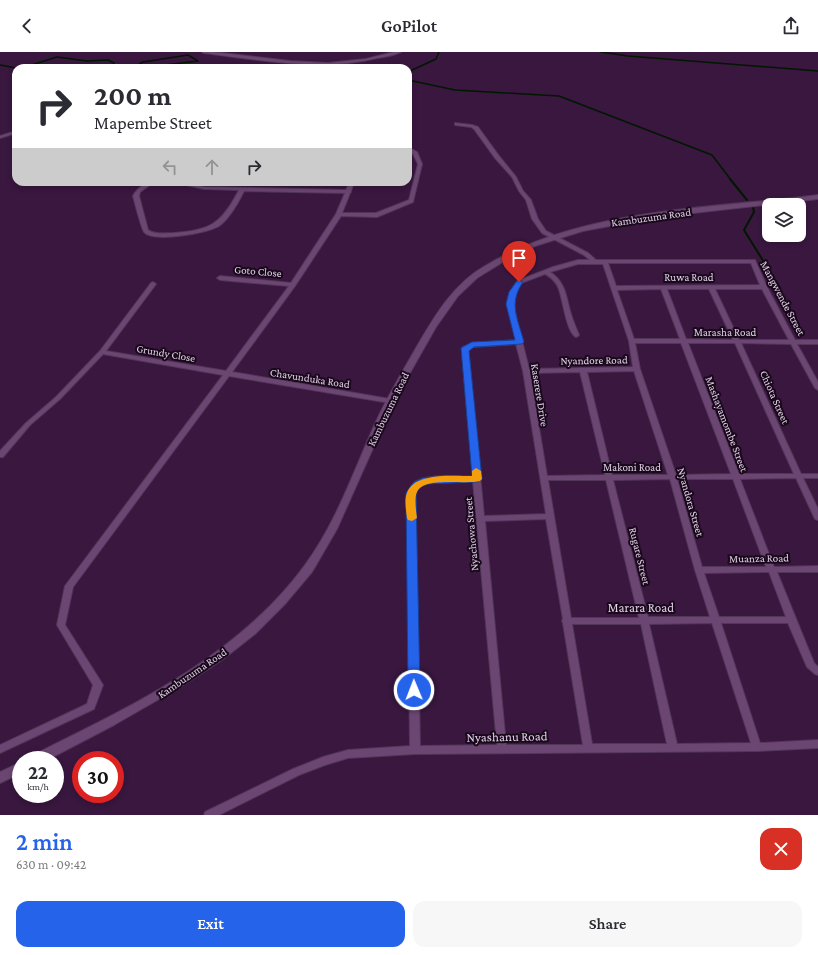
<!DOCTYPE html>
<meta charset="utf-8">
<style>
:root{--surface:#fff;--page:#f7f7f7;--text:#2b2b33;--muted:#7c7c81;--accent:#2563eb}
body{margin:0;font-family:"Crimson Pro",serif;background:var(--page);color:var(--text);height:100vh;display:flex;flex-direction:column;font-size:15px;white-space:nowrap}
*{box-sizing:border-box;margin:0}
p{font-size:13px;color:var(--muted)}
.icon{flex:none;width:22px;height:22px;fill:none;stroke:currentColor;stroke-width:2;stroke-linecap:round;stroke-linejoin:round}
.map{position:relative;height:763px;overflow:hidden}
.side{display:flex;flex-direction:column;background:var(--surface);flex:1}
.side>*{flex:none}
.top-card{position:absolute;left:12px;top:12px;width:400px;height:122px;border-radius:12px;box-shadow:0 2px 6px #0003;background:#fff;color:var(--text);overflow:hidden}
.controls{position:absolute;left:762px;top:146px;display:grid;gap:8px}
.controls a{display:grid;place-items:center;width:44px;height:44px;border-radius:8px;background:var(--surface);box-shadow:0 2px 6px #0003;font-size:20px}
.speed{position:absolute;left:12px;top:699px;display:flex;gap:8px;font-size:20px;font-weight:700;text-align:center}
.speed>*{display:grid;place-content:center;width:52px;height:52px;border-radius:50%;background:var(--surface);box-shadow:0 2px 6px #0003;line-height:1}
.speed small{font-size:10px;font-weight:400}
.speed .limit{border:6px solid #d22;background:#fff;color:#111}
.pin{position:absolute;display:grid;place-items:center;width:34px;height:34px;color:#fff;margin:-41px -17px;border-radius:50% 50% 50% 0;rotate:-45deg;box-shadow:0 0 4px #0007}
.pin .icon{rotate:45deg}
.me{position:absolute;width:44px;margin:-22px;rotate:359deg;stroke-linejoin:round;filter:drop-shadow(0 0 3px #0008)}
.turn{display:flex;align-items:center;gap:14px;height:84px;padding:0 16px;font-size:18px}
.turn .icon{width:52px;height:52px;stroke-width:2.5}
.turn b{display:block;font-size:28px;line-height:34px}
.lanes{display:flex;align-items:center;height:38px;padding:0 16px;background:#0003;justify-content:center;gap:20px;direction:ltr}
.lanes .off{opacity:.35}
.round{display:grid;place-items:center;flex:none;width:42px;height:42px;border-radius:12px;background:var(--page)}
.headline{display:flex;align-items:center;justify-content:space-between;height:68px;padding:0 16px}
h1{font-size:24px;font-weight:600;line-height:30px;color:var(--accent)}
.cta{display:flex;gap:8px;margin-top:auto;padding:8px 16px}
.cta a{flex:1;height:46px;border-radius:12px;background:var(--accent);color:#fff;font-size:16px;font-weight:600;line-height:46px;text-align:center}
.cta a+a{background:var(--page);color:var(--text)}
header{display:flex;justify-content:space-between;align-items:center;height:52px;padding:0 16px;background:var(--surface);font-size:18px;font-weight:600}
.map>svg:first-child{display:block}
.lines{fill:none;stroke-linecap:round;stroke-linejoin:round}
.stream-far1{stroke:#001800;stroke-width:1.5}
.stream{stroke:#001800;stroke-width:2}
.street-casing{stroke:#523658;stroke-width:2}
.secondary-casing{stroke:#523658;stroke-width:2}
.street{fill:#6c4672;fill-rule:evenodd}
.secondary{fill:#6c4672;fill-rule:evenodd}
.route{fill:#2563eb;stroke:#184099}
.slow{fill:#f59e0b}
.labels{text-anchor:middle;stroke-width:4;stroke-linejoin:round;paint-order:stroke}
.street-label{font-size:11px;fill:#e4cee8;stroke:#18091b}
.near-street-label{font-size:13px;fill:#e4cee8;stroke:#18091b}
</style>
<header><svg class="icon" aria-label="back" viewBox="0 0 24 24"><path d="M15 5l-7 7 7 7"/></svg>GoPilot<svg class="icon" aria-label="share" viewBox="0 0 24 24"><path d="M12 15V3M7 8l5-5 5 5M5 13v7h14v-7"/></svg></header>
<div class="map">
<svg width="818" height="763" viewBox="0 0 818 763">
<rect width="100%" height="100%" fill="#39173f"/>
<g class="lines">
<path class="stream-far1" d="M601,0l27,4 190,15
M0,13l16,3
M22,16l35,-11 30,4 21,-1 6,3 -3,5
M133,16l10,-6 45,-7 10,6 -33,4v2l3,1
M408,20l28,-13 3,-7
M408,28l47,10 104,6 153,59 19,25"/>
<path class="stream" d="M730,127l17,21
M753,155l1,5 -10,18 36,58"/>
<defs>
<path id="street" d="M202,0h12l76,9 38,2 38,-4 28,-7h7c-7,3 -16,5 -24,6 -56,14 -116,2 -173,-5z
M455,71l17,2 6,2 21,29 17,21 7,14 8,9 7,19 8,12 42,22 8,7h159l12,27 28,53h23v4h-21l21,38v8l-3,-2 -24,-44 -50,-1 60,131h17v4h-15l15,31v11l-3,-1 -1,-2 -18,-39 -56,1 34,88 44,-1v6h-41l37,91 4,4v8l-3,-1 -8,-7 -19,-44h-67l39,120 58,-3v8l-61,3 -342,3 -67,4 -23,7 -26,10 -80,40h-15l1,-3 88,-43 30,-12 25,-7 62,-4 -3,-253c3,-4 5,-10 10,-12 14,-7 40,-5 56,-4l-11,-126 1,-4 9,-4 44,-3 -9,-36 3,-12 7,-11 36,-14 25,-7h12l-6,-5 -42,-22 -10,-14 -6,-19 -7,-9 -7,-14 -17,-19 -21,-29 -3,-2 -16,-2zM608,211h143l9,22 -144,1zM578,212h25l26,77 4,26 -104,2 -16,-65 3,-12 5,-9 24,-9c6,3 10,7 13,13 5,11 8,45 18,50l2,-1 1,-1c-3,-7 -6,-14 -8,-21 -5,-16 -5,-32 -21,-42zM661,237l19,50h-46l-17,-49zM667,237h42l24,51 -47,-1zM715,237h47l27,51h-50zM635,291h46l50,131 -55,1 -36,-106zM688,291h47l59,131h-55zM516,292l7,27 23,143 -62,2 -16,-167 5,-2zM634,319l34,104h-56l-25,-103zM580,320l25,103 -58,1 -17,-103zM670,427l25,91 15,47h-62l-35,-137zM677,427h56l33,88h-64zM548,428h58l33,138h-68zM447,429h26l24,264 -77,1 -5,-253c6,-12 20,-11 32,-12zM546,467l17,100 -1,2 1,2 20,122h-77l-21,-224zM769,520l17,45h-67l-15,-44zM712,571l39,120 -74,1 -28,-120zM572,572h69l26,120h-75z
M16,79v2l-16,5v-2z
M408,95l9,5 5,12 -9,38 -36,15 -36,-1 -46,70 -63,86 158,27 3,2 -3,2 -161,-27 -156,211 -8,38 38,60 -9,24 -94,44v-8l87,-41 6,-19 -36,-60 8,-39 158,-211 -120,-21 -43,45 -30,26 -27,32h-3v-6l26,-28 30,-26 44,-46 51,-68 2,-1 3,2 -50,67 120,20 63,-85 -69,-6 -3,-2 3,-2 71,7 45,-69 9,-21 -101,-2c-6,12 -14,27 -25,35 -11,7 -67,17 -75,6 -3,-5 -9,-29 -11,-36 4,-8 13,-14 21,-14l-14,10 -1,4 9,34c7,5 17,3 25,3 37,-3 48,-8 66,-43l-35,-1 -31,-7h9l22,5 142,3 4,-8h4l-3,9v1l-1,1 -8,20h34l33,-13 9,-36 -5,-10 -5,-4z"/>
<path id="secondary" d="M818,143v4l-160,18 -75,14 -48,15 -24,11 -34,21 -19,18 -22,31 -42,74 -57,128 -25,43 -27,32 -30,30 -33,26 -35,23 -73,42 -67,35h-18l2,-4c99,-49 207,-99 274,-191 31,-42 48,-92 69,-139 12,-27 27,-52 42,-78 18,-31 37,-64 69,-82 97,-58 224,-57 333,-71z
M21,710v11l-21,10v-11z"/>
</defs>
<use href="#street" class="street-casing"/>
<use href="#secondary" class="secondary-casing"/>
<use href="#street" class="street"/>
<use href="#secondary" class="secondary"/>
</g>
<path class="route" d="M519,228l4,2c-15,22 -5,37 1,60l-2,2 -48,3 -5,4 13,128 -5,3 -52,2 -4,2 -5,7 4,197 -2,3 -4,2 -4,-2 -2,-3 -2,-197 8,-11 9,-4 49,-2 -11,-128 11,-6 43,-2 -9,-36 3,-12 8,-11z"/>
<path class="slow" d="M476,416l5,3 1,8 -2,2c-15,4 -56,-5 -63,11 -3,6 -1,19 0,26l-5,3 -4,-1 -1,-2c-1,-8 -3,-19 0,-25 7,-21 47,-17 65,-17v-5z"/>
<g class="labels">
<g class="street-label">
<text transform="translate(651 165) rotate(-8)" y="4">Kambuzuma Road</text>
<text transform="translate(258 219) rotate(5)" y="4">Goto Close</text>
<text x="689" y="229">Ruwa Road</text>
<text transform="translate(783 246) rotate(62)" y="4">Mangwende Street</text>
<text x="725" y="284">Marasha Road</text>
<text transform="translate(166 301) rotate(10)" y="4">Grundy Close</text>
<text transform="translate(594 308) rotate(-1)" y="4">Nyandore Road</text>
<text transform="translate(310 326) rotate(9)" y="4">Chavunduka Road</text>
<text transform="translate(540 343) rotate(81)" y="4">Kaserere Drive</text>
<text transform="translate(775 345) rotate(66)" y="4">Chiota Street</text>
<text transform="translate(388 357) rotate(-64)" y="4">Kambuzuma Road</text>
<text transform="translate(727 372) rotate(69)" y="4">Mashayamombe Street</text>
<text x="632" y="419">Makoni Road</text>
<text transform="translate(691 450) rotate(74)" y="4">Nyandora Street</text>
<text transform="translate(471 482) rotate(-95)" y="4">Nyachowa Street</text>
<text transform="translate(640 504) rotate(76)" y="4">Rugare Street</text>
<text transform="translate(759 506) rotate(-1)" y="4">Muanza Road</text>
<text transform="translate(192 621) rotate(-34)" y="4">Kambuzuma Road</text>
</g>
<g class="near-street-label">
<text x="641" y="560">Marara Road</text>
<text transform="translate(507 684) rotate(-1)" y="5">Nyashanu Road</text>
</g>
</g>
</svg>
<div class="controls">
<a><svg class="icon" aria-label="layers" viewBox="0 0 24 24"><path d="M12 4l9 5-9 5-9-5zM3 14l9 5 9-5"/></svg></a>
</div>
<div class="speed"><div>22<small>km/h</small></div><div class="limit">30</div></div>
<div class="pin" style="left:519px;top:230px;background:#d93025"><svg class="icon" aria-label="arrive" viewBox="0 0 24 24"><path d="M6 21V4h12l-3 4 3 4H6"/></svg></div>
<svg class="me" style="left:414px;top:638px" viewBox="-20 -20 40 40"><circle r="17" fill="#2563eb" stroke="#fff" stroke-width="3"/><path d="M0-11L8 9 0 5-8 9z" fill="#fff"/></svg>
<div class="top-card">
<div class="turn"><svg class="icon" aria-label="right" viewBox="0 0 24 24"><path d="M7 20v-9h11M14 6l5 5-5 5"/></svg><div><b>200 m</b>Mapembe Street</div></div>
<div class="lanes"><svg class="icon off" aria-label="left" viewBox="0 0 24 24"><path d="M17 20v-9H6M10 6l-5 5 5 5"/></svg><svg class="icon off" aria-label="ahead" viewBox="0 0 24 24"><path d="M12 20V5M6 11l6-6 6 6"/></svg><svg class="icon" aria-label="right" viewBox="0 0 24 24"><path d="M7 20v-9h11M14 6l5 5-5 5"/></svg></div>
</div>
</div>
<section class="side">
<div class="headline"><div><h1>2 min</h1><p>630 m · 09:42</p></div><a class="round" style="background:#d93025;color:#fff"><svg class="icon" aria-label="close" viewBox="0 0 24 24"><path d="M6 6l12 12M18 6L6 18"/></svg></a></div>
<div class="cta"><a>Exit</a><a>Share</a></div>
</section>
